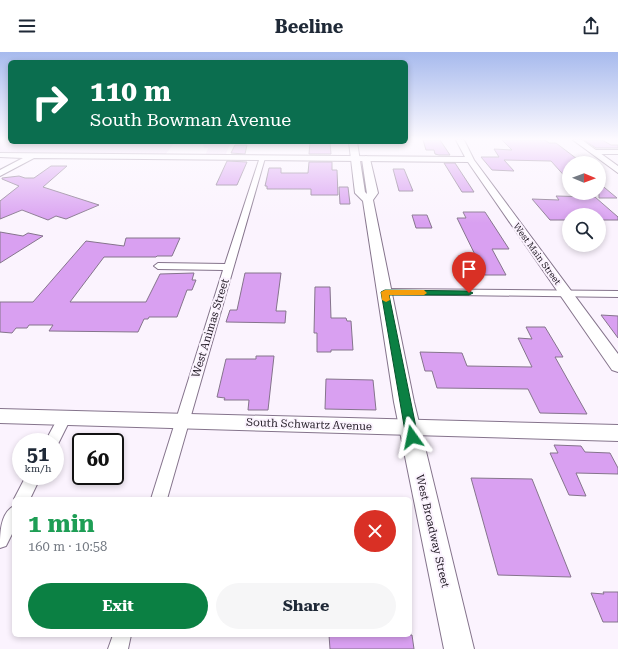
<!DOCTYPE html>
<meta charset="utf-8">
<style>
:root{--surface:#fff;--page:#f6f6f7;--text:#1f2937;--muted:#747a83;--accent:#0b8043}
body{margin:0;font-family:"Roboto Serif",serif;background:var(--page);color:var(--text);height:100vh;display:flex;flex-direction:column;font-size:15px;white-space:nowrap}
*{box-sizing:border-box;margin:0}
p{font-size:13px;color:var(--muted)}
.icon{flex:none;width:22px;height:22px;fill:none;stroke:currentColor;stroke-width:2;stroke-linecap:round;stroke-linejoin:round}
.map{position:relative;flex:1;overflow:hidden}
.sheet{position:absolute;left:12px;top:445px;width:400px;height:140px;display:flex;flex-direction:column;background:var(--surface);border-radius:6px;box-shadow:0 2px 6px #0003}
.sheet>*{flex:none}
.banner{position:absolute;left:8px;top:8px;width:400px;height:84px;border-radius:6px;box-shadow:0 2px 6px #0003;background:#0b6e4f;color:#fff;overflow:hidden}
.needle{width:26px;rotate:91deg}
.fabs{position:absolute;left:562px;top:104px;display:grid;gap:8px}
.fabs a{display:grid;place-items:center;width:44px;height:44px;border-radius:50%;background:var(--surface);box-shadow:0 2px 6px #0003;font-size:20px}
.speed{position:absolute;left:12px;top:381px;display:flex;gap:8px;font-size:20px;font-weight:700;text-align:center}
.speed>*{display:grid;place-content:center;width:52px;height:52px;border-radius:50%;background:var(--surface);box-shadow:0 2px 6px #0003;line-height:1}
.speed small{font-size:10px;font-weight:400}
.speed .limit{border:2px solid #111;border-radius:6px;background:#fff;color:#111}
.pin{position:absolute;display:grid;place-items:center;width:34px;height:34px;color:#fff;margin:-41px -17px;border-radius:50% 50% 50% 0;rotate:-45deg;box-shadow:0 0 4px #0007}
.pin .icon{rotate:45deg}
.me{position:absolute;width:44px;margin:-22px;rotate:348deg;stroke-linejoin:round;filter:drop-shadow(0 0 3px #0008)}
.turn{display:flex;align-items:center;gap:14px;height:84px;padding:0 16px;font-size:18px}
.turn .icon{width:52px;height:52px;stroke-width:2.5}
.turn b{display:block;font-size:28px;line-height:34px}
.round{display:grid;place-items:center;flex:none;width:42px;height:42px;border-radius:21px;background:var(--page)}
.summary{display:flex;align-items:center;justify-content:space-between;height:68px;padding:0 16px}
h1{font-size:24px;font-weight:700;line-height:30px;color:#1e9e55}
.primary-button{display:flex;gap:8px;margin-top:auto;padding:8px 16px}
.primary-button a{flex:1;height:46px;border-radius:24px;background:var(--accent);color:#fff;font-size:16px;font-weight:700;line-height:46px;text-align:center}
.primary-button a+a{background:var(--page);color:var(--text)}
header{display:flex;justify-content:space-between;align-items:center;height:52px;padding:0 16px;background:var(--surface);font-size:18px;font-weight:700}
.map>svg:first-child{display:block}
.green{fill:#ebd5f5}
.building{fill:#d9a0f1;stroke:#85748c}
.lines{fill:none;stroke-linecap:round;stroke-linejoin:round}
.street-casing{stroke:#85748c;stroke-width:2}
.secondary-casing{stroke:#85748c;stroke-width:2}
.primary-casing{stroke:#85748c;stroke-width:2}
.street{fill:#fff;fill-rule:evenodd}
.secondary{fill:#fff;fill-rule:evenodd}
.primary{fill:#fff;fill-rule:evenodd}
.route{fill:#0b8043;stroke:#07532c}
.slow{fill:#f59e0b}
.labels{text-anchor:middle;stroke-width:4;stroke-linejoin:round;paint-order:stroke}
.far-street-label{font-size:9px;fill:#221b25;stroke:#fbf3fe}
.street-label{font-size:11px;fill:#221b25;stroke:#fbf3fe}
</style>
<header><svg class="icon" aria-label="menu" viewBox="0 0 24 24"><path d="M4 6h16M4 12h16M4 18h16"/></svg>Beeline<svg class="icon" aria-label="share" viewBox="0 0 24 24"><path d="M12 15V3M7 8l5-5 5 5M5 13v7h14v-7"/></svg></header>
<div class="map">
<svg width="618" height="597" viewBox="0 0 618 597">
<rect width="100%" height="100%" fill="#fbf3fe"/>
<path class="green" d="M0,88h10v2h165l-10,13 -165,-1z
M204,90h27l-6,14h-20l3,-8h-4l-1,-3z"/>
<path class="building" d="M423,88h17l10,15h-11l-4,-1 -1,-4h-8z
M502,88h43l4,3h7l25,19h-12v19l-18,-20 -47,-1 10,11 -22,-1 -11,-13h18l-5,-8 18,1z
M584,88h18l9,5h7v3h-22z
M310,90h20l1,12h-22z
M235,93h12l-2,9 -14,-1z
M227,109l20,1 -10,23h-21z
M309,110h23v8h5l1,25h-27v-6h-44v-3h-2l4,-18h12v5h27z
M444,111h11l19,29h-12z
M51,114h16l-24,21 56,18 -33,14 -10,-3 -8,4 -26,-10 -22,9v-18l19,-15 -17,-7v-1l17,-2 6,2h9z
M393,117h11l9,22h-14z
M599,131l18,15h-18z
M339,135h9l2,17h-10z
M556,144l39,1 23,20v3h-19v-5h-30v5h-19l-18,-21 27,1z
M463,160h22l24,37h-17l14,26h-21l-28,-57h9z
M412,163h15l5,13h-16z
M0,180l23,4 5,-3 15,3 -43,27z
M126,186h54l-8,18h-15l-1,1h-52l-34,45h76l14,-28 34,-1 -2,7h4l-4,10h-5l-10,27h-28l-1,2h-4l-6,13 -89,-1 4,-6h-24l-2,3h-11l-4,5 -12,-1v-30h33l53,-61 38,5z
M245,221h36l-5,38h10l-1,12 -59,-1 4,-12h7z
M315,235h15l1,31h15l1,3h4l2,29h-22v2h-14v-19h-3z
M601,263l17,1v22z
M526,275h19l18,30h-8l32,57 -47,-1 -12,-24 -91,-1 -5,-17h-7l-5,-19 42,1 5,13 65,1 -14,-29 14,1z
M256,304h18l-6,54h-20l1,-10h-25l1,-2 -8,-1 9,-38h30z
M326,327l47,1 3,30 -51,-1z
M554,393l27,1 4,6 25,1 8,15v6l-42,-1 10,23 -17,-1 -19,-42h8z
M471,426l61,1 39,98 -73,-2z
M603,540h15v30h-15l-12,-29 13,1z
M329,583h83l2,14h-84z"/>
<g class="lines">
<defs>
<path id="street" d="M618,98v4h-24l-3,-2 3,-2z
M260,105l5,1 -98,341h-16l72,-229 -65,-1 -4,-3 4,-3 67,1z
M385,237l233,2v6l-236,-3 -2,-2z
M65,361l5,1 1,4 -14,28 -2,1v-5h-10l15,-28z
M26,424h15l-11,23h-16z
M14,454v24l-8,16 -6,2c0,-14 0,-35 14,-42z
M113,583h18l-3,14h-20z"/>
<path id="secondary" d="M456,88h8l10,20 144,194v18l-6,-2 -144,-208 -434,-4 -34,18v-6l23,-12 -23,-1v-4l465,4z
M573,88h9l36,26v7z
M0,357l618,16v16l-618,-18z"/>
<path id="primary" d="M349,90h8l8,50 2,2 -5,-35 4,-3 4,3 8,34 -5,7 41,202 60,247h-30l-50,-247 -31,-201 -8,-8z"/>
</defs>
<use href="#street" class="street-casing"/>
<use href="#secondary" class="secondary-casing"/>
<use href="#primary" class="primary-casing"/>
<use href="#street" class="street"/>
<use href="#secondary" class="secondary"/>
<use href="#primary" class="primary"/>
</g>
<linearGradient id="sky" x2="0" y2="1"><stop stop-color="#a7baed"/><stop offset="0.51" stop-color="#fdfaff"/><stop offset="1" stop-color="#fdfaff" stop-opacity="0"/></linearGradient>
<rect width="618" height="171" fill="url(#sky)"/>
<path class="route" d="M385,238l84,1 4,2 -4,2h-80l29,142 -2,4 -4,1 -4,-1 -2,-4 -25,-145z"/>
<path class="slow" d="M385,238h39l3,3 -3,2h-35l1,5 -4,2 -4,-2 -1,-8z"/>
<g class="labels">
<g class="far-street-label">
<text transform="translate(537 202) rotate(54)" y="3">West Main Street</text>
</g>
<g class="street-label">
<text transform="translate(210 276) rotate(-73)" y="4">West Animas Street</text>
<text transform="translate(309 372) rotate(2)" y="4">South Schwartz Avenue</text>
<text transform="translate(433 479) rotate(77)" y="4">West Broadway Street</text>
</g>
</g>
</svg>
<div class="fabs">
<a><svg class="needle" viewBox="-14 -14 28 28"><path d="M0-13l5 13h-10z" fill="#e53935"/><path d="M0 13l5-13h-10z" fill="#747a83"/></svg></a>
<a><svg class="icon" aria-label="search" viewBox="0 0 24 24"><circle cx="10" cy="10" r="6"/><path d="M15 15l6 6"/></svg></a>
</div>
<div class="speed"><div>51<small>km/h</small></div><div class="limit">60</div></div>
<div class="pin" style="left:469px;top:241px;background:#d93025"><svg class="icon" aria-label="arrive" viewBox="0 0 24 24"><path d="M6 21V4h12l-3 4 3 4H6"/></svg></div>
<svg class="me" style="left:412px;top:385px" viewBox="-20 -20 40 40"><path d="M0-17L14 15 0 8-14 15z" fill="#0b8043" stroke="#fff" stroke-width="4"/></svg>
<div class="banner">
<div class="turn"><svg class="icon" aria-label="right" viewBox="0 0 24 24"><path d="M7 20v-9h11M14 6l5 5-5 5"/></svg><div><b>110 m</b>South Bowman Avenue</div></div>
</div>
<section class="sheet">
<div class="summary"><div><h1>1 min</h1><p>160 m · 10:58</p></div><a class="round" style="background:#d93025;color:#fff"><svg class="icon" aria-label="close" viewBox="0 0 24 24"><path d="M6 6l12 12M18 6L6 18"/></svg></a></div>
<div class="primary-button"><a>Exit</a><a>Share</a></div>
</section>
</div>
